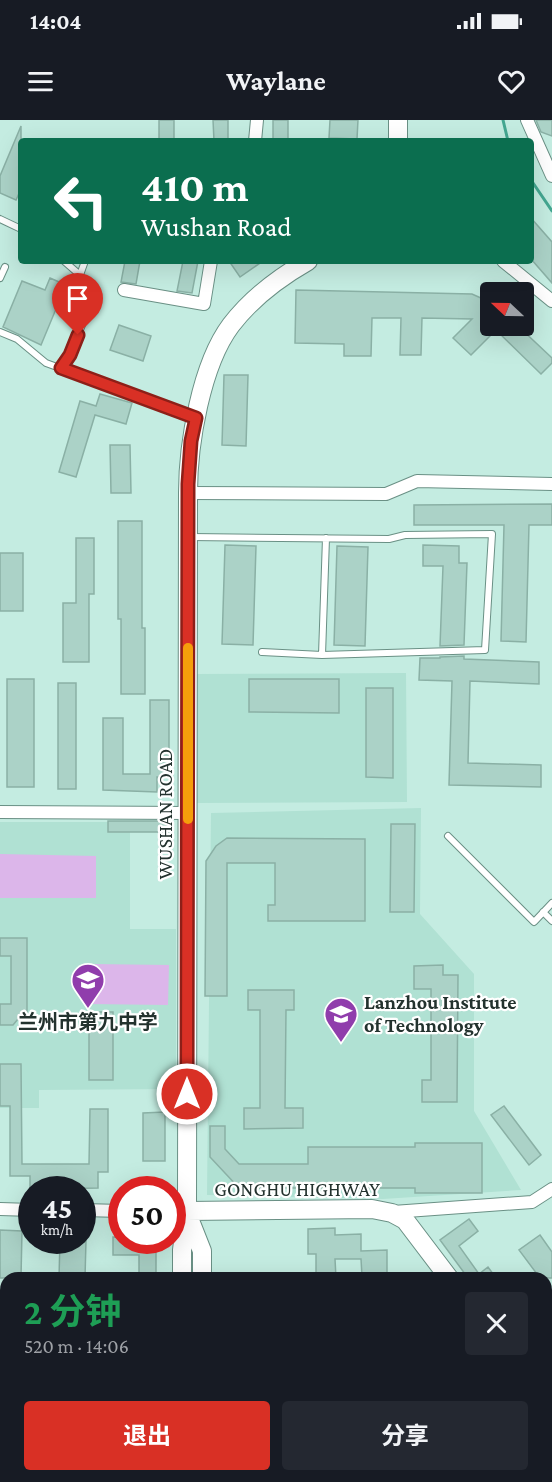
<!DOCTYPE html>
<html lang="zh">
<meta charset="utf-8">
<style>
:root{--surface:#171b24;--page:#242831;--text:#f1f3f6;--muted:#9ea1a6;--accent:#d93025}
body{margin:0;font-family:"Crimson Pro","Noto Sans SC",serif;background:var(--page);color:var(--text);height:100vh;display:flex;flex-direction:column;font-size:22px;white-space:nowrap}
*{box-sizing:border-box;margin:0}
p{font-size:20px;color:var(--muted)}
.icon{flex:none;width:33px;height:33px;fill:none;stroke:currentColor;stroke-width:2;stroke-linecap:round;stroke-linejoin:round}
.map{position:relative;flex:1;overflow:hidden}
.sheet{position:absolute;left:0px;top:1152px;width:552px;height:210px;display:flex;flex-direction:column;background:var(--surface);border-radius:18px 18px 0 0;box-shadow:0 6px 24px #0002}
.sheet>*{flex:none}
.hud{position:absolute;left:18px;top:18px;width:516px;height:126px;border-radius:6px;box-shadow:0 6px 24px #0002;background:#0b6e4f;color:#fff;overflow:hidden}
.needle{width:39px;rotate:292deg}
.tools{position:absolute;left:480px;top:162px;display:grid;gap:12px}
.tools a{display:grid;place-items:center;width:54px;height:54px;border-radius:6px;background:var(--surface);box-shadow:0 6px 24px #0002;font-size:30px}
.speed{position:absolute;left:18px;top:1056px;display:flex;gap:12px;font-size:30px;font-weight:700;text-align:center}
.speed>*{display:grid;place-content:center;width:78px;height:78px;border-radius:50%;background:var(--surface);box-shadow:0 6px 24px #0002;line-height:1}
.speed small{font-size:15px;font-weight:400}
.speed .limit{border:9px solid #d22;background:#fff;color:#111}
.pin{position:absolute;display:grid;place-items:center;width:51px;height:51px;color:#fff;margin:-62px -26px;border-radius:50% 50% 50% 0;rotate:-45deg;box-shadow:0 0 6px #0007}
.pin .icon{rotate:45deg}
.me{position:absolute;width:66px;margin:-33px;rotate:0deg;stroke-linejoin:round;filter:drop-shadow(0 0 4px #0008)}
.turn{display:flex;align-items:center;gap:21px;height:126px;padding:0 24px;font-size:27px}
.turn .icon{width:78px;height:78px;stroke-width:2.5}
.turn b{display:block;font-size:42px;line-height:51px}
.round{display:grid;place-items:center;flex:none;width:63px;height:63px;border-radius:6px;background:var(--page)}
.head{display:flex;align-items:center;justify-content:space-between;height:102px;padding:0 24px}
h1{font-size:36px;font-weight:700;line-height:45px;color:#1e9e55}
.cta{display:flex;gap:12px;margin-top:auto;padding:12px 24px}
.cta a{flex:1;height:69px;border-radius:6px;background:var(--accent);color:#fff;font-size:24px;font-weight:700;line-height:69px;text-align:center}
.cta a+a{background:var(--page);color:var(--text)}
.status{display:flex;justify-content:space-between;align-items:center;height:42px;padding:0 30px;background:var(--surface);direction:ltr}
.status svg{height:16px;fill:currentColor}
header{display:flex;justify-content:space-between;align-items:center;height:78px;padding:0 24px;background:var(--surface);font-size:27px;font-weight:700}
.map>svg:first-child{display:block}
.built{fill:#b0e1d3}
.green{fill:#dcb6ea}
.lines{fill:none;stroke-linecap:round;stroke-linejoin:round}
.stream{stroke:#44a791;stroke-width:3}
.building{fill:#abd2c7;stroke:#8ab0a5;stroke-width:1.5}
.lane-casing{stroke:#6a9085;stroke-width:8}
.street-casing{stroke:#6a9085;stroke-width:14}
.secondary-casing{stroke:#6a9085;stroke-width:20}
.lane{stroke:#fff;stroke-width:6}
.street{stroke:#fff;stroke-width:12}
.secondary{stroke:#fff;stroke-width:18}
.route-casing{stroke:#8d1f18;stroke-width:15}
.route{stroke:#d93025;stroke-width:10}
.slow{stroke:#f59e0b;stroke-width:10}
.labels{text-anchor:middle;stroke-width:4.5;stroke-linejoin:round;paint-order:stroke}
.street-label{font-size:20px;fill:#23322e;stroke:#fff}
.poi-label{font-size:20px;font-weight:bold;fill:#23322e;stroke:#fff;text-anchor:start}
</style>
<div class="status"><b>14:04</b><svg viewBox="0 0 49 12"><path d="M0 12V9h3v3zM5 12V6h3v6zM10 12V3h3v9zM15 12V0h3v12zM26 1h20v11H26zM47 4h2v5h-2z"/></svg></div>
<header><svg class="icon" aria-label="menu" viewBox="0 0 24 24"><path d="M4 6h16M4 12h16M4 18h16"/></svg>Waylane<svg class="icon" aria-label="heart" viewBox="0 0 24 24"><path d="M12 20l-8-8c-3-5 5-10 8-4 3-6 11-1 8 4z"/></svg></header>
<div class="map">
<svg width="552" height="1362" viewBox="0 0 552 1362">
<rect width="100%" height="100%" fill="#c4ece1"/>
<path class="built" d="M406,553l1,129 -211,1 -1,-129z
M421,688l-1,106 54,60v137l47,79 -138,9 -176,-4 4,-382z
M0,702h130v107h46v160l-137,1v18h-39z"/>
<path class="green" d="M0,734l96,2v42h-96z
M90,844l79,1 -1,40 -79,-1z
M395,1356h86l5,6h-96z"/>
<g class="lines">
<path class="stream" d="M503,0l5,21
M531,60l21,31"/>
</g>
<path class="building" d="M159,0h15v21h-15z
M213,0h15v21h-14z
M273,0h15v21h-15z
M330,0h28l-1,19 -28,-1z
M536,0h16v16l-11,-4z
M21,6v63l-5,11 -16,-7v-17z
M531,98l21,24v41l-21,-24z
M125,141h15l-4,23 -15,-2z
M183,141h15l-6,32 -15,-2z
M229,141h34l-23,16z
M50,158l16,7 -25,60 -38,-18 19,-46 23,9z
M296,170l176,4 18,8v24h28l34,32v5l-11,11 -45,-44 -25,25 -18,-17 19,-19 -50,-1 -1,37h-21l1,-37h-29l-1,38h-27v-12l-49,-1z
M119,205l32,11 -8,25 -33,-11z
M224,255h24l-2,71 -24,-1z
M100,274l32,9 -6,21 -31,-9 -19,62 -17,-5 21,-71 16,5z
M110,325h20l1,48h-20z
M552,384v21h-23l-3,117 -25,-1 3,-116h-90v-20z
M118,401h24v107h3v66h-24v-75h-3z
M76,418h18v56h-5v68h-26v-59h13z
M225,425l31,1 -3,99 -31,-1z
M423,425l36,1v17h8l-3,82 -24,1 3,-80h-20z
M337,426l31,1 -3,99 -31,-1z
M0,433h23v58h-23z
M464,536v3l75,3v22l-69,-3 -2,82 73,2v22l-92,-2 3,-104 -33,-1 1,-22h20v-1z
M7,559h27v108h-27z
M249,559h90v34l-90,-1z
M58,563h18v106h-18z
M366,568h27v90l-27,-1z
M150,580h19v77h-12v15l-54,-2v-72h20v56h27z
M108,701h61v11h-61z
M391,704h24l-1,88h-24z
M227,718l138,1v82h-97v-16h7v-42h-48v133h-22l1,-135 10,-15z
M0,818h27v75h-4l-10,12h-13v-21h11v-48h-11z
M443,845v10h15l-1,127h-35v-22h9v-91h-17v-23z
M248,870h46v20h-8l-1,98h18v20l-59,1v-21h16v-98h-12z
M89,892h24v68h-24z
M0,944h21l1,100h67l1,-55h18v63h-10v16l-68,1v-13h-20v-70h-10z
M504,986l37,49 -12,10 -38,-50z
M165,992v49h-22v-48z
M210,1006h15v23l14,15h69v-17h107v-4h67v50h-67v-5h-176l-29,-31z
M469,1099l9,12 -19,15 20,28 9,-7 8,11h-28l-28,-38z
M335,1108v7l26,-1v17l26,-1v25l-25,1 -1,-17h-26l1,19h-20v-24h-8v-25z
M0,1110l22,1 -1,47h-21z
M540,1115l12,17v26h-12l-21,-28z
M113,1117l9,1v2h17v6h17v32h-17v-23h-26z
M60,1120h26l-1,38h-26z"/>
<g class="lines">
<defs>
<path id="lane" d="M0,99l21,10
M64,141l16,14
M0,158l5,-11
M0,212l17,7 29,24 149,54
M61,248l9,-13 16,-40 -6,-40 5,-14
M190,417l199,2 16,-4 87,-1 -7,116 -163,5
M262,532l60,3 4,-117
M448,716l86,86 18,-19
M543,792l9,9"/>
<path id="street" d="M527,0l25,56
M255,21l2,-21
M503,141l49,40
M124,170l80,14 7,-43
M188,373l198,1 31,-13 135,3
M0,692l188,1
M0,1089l32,1
M82,1090l40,1
M172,1091h15
M393,1092l139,-10 20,-13
M546,1336l4,5 -4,3
M370,1356l1,6
M495,1356l4,6
M522,1362l8,-6"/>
<path id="secondary" d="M398,0v21
M187,1091l185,-2 20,4 13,7 44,58
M187,1093l15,38v27
M182,1158v-28l5,-39 1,-718c0,-49 13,-128 43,-168 20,-26 49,-48 77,-64
M546,1291l6,9
M181,1362v-6
M202,1362v-6"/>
</defs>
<use href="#lane" class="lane-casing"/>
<use href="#street" class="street-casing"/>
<use href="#secondary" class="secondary-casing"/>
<use href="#lane" class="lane"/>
<use href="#street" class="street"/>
<use href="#secondary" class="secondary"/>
</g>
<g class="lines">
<defs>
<path id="route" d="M78,215l-8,20 -9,13 135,50 -5,23 -3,43 -1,610"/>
</defs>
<use href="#route" class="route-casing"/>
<use href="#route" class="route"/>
<path class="slow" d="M188,699v-171"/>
</g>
<defs>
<symbol id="school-pin" viewBox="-11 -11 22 30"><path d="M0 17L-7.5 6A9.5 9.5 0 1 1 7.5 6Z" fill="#903dac" stroke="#fff"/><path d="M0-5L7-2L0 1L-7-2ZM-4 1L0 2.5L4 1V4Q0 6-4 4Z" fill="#fff"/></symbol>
</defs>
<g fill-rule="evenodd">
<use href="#school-pin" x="69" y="841" width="38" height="52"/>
<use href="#school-pin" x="322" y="875" width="38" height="52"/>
</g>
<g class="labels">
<g class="street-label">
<text transform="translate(165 694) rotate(-90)" y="7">WUSHAN ROAD</text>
<text x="297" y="1076">GONGHU HIGHWAY</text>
</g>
<g class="poi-label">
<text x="364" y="889">Lanzhou Institute<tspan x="364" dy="23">of Technology</tspan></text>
<text x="88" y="909" text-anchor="middle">兰州市第九中学</text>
</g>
</g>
</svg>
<div class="tools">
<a><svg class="needle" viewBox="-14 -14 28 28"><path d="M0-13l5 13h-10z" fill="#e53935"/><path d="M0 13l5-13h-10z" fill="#9ea1a6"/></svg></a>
</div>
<div class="speed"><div>45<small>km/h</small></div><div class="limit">50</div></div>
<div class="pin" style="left:78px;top:215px;background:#d93025"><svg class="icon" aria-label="arrive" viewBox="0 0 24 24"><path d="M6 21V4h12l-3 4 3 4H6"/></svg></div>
<svg class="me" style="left:187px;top:974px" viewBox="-20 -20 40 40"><circle r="17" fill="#d93025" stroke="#fff" stroke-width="3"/><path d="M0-11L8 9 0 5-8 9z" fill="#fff"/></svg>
<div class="hud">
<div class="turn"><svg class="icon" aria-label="left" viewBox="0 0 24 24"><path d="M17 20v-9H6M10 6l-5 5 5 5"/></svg><div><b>410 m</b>Wushan Road</div></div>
</div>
<section class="sheet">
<div class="head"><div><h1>2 分钟</h1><p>520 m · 14:06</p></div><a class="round"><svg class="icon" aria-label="close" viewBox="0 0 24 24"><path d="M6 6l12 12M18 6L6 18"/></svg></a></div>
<div class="cta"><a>退出</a><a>分享</a></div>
</section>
</div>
